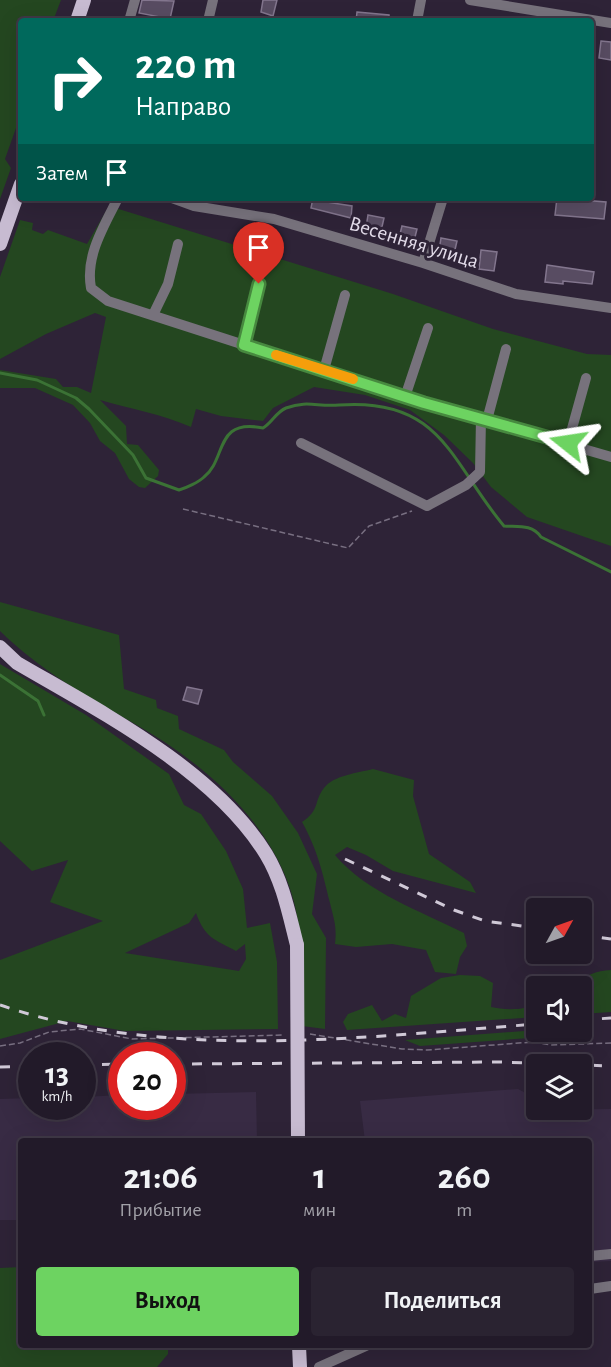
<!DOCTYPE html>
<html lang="ru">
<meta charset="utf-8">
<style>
:root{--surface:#221a29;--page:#2a2331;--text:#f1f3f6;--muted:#a2a1a8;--line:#3f3846;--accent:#6dd361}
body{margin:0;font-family:"Alegreya Sans",sans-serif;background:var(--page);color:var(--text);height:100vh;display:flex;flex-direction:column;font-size:22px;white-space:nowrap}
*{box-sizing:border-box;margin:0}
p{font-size:20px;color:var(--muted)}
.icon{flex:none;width:33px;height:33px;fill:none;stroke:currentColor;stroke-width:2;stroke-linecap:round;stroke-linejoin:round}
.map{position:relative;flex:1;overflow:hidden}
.drawer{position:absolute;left:18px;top:1138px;width:574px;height:210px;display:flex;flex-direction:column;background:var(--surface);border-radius:6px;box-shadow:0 6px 24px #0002,0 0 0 2px var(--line)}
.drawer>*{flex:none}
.hud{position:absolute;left:18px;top:18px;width:576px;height:183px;border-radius:6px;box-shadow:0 6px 24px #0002,0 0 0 2px var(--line);background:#00695c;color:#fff;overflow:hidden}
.needle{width:39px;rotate:50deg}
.buttons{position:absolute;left:526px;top:898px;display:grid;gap:12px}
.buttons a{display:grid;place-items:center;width:66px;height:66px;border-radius:6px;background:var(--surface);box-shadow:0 6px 24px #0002,0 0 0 2px var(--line);font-size:30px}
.speed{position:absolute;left:18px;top:1042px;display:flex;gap:12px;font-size:30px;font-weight:700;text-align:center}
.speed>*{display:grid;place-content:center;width:78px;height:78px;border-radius:50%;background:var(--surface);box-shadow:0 6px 24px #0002,0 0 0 2px var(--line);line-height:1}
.speed small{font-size:15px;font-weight:400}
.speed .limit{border:9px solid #d22;background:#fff;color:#111}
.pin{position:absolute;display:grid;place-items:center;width:51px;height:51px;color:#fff;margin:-62px -26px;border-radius:50% 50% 50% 0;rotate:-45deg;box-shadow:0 0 6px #0007}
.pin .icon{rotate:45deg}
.me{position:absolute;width:66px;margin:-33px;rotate:285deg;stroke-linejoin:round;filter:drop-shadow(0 0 4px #0008)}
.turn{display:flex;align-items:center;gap:21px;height:126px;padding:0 18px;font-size:27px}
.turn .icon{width:78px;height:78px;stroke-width:2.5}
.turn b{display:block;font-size:42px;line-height:51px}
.then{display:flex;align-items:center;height:57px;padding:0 18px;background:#0003;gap:12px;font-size:22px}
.eta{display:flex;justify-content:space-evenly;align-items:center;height:102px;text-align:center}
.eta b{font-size:36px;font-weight:700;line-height:42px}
.primary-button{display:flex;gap:12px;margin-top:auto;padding:12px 18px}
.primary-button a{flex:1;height:69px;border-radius:6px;background:var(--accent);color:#111;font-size:24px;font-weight:700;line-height:69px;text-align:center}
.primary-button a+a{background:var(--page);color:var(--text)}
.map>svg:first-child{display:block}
.built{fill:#382b44}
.green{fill:#244720;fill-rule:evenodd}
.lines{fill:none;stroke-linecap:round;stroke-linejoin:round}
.stream{stroke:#3b7235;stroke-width:3}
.building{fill:#584c62;stroke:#83768e;stroke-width:1.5}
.path{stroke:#786f81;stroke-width:1.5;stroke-dasharray:6 3;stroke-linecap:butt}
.minor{stroke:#77727c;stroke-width:10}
.major{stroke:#c7bbd1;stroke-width:14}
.rail{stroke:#d0c9d7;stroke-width:3;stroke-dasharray:10 10;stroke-linecap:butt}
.major-bridge{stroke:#c7bbd1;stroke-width:14}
.route-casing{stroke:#47893f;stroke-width:15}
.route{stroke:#6dd361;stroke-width:10}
.slow{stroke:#f59e0b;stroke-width:10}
.labels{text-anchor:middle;stroke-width:6;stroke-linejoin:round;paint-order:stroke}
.street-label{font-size:21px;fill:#e2dbe9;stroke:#2e2337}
</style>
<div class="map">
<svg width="611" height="1367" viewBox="0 0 611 1367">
<rect width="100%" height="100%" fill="#2e2337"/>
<path class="built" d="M518,1089l19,10v11l74,-1v152l-21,1v-120l-225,-1 -5,-40z
M256,1092l1,49 -236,1v78h-21v-121l31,-1 1,9h50l1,-10 38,-2 1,12h50l1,-13z"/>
<path class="green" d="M0,0h61l-8,21h-32v93l-16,45 6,9 -11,31z
M109,206l284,88 100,35 94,25 24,1v191l-84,-29 -36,-30 -18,-24 -29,-28 -34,-25 -45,-15 -51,-8 -41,21 -10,13 -42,-5 -25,-7 -5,18c-30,-13 -60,-18 -91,-27l26,26 1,18 11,1 21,25 -1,6 -13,12 -6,-1 -10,-8 -14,-26 -15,-12 -10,-18 -17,-18 -38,-17h-35v-18l56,9 7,8h14l14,6 15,-76 -11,-4 -49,21 -46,25v-82l20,-57 13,3 -1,7 11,4 5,-4 39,14z
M0,602l119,33 5,54 32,11 1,8 21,8 1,13 45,21 9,12 39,34 26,37 19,41 -5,40 14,24 -1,91 -23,-3c-1,-32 0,-64 -3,-96 -9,-93 -88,-163 -164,-206 -49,-28 -95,-54 -135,-93z
M0,664l86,51 83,59 15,31 17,9 25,37 17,38 4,39 23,-5 7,39 1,67 -153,2 -58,-10 -67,18v-79l103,-39 -53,-19 18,-42 -36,11 -32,-30zM196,913c9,25 18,26 40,38l9,-7 1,15 -7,12 -114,-18 64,-30z
M373,769l41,11 -1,16 16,58 41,28 6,11 -83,-22 -27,-16 -19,-8 -12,8c32,38 86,56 129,78l3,13 -7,11 -4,17 -21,-2 -9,-22 -34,-6 -36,3 -21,-3c2,-18 -1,-24 -5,-41 -8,-32 -12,-52 -28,-81 19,-13 11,-20 22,-34 10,-13 34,-15 49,-19z
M611,970v42l-29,2v-27h-28l2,-3 18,1c11,-10 22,-14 37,-15z
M460,975l20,1 13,7 -2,24c13,3 34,4 46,-4v14l-190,13 -4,-8 5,-8 24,-9 10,16 13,-7 11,4 5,-22 30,-18z
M537,1030l30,2 -3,9 -20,-4 -124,9 -15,-6z
M21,1267v79h147v8l-11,13h-157v-99z"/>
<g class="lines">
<path class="stream" d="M0,373l37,7 39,18 13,11 44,46 13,23 33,12c7,-2 20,-8 25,-13 23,-18 10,-59 59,-49 9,-5 13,-16 23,-20 22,-8 31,-1 53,-3 103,-8 112,58 165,121 14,1 28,-2 37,11l70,35
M0,675l38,26 6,14"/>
</g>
<path class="building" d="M142,0l32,1 -4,18 -31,-6z
M263,0h14l-4,16 -12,-4z
M357,12l32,3v6h-33z
M601,41l10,1v18l-12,-2z
M313,198h14l-1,4 26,4 -1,12 -40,-10z
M557,198l49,4 -2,17 -49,-4z
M368,215l16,3 -3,13 -15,-3z
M402,226l15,3 -3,12 -15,-3z
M441,238l16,3 -3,13 -15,-3z
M481,250l16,2 -3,19 -15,-2z
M547,265l47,7 -2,12 -29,-3v3l-18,-2z
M187,687l15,3 -4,14 -15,-4z"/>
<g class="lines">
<path class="path" d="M183,509l165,39 21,-22 43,-15
M310,1034l92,15 25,1 106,-8 18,3 60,-2
M0,1046l20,-3 29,-11 31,-3 52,10 152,-4"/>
<path class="minor" d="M470,0l141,23
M129,21l6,-21
M208,21l5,-21
M417,21l4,-21
M118,198c-14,28 -33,58 -27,90l17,13 316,102 187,54
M172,198l22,8 80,13 149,44 93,31 95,14
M423,263l20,-65
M153,315l15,-31 10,-40
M244,345l15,-61
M324,370l21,-75
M405,397l23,-69
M487,420l19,-71
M301,443l126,63 39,-21 14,-13 1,-54
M568,443l18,-65
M590,1256l21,-2
M590,1289l21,-3
M319,1367l47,-21"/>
<path class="major" d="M77,21l7,-21
M0,244l21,-60
M0,647l17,16c84,49 197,107 249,191 17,28 23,60 31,91
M299,1346l1,21"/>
<path class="rail" d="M345,859l109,51 31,11 52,7
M582,935l29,4
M0,1005c165,57 365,32 537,19
M582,1020l29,-2
M172,1064l328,-2 111,4
M82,1065l40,-1
M0,1067l32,-1"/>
<path class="major-bridge" d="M297,945l1,197"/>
</g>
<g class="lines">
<defs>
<path id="route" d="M259,284l-15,61 180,58 144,40"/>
</defs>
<use href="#route" class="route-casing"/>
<use href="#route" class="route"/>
<path class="slow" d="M276,355l77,24"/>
</g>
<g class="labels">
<g class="street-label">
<text transform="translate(414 242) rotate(17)" y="7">Весенняя улица</text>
</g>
</g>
</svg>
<div class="buttons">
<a><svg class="needle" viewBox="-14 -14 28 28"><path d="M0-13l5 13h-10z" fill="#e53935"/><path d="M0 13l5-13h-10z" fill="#a2a1a8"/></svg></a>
<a><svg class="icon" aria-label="sound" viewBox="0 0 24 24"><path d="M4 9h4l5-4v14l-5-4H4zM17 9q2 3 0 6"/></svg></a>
<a><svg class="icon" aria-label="layers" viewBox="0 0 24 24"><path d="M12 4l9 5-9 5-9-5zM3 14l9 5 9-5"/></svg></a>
</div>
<div class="speed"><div>13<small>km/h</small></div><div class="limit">20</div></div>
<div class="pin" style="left:259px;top:284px;background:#d93025"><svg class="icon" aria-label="arrive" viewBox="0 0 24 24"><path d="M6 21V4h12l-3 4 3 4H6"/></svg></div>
<svg class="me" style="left:568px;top:443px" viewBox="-20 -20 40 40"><path d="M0-17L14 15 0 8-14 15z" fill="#6dd361" stroke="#fff" stroke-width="4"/></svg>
<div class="hud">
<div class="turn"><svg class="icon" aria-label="right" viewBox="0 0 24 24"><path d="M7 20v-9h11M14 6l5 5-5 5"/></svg><div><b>220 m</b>Направо</div></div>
<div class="then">Затем<svg class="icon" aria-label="arrive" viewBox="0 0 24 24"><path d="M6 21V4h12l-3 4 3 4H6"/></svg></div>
</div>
<section class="drawer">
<div class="eta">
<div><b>21:06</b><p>Прибытие</p></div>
<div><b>1</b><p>мин</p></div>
<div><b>260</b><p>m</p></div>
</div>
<div class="primary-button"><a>Выход</a><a>Поделиться</a></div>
</section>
</div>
